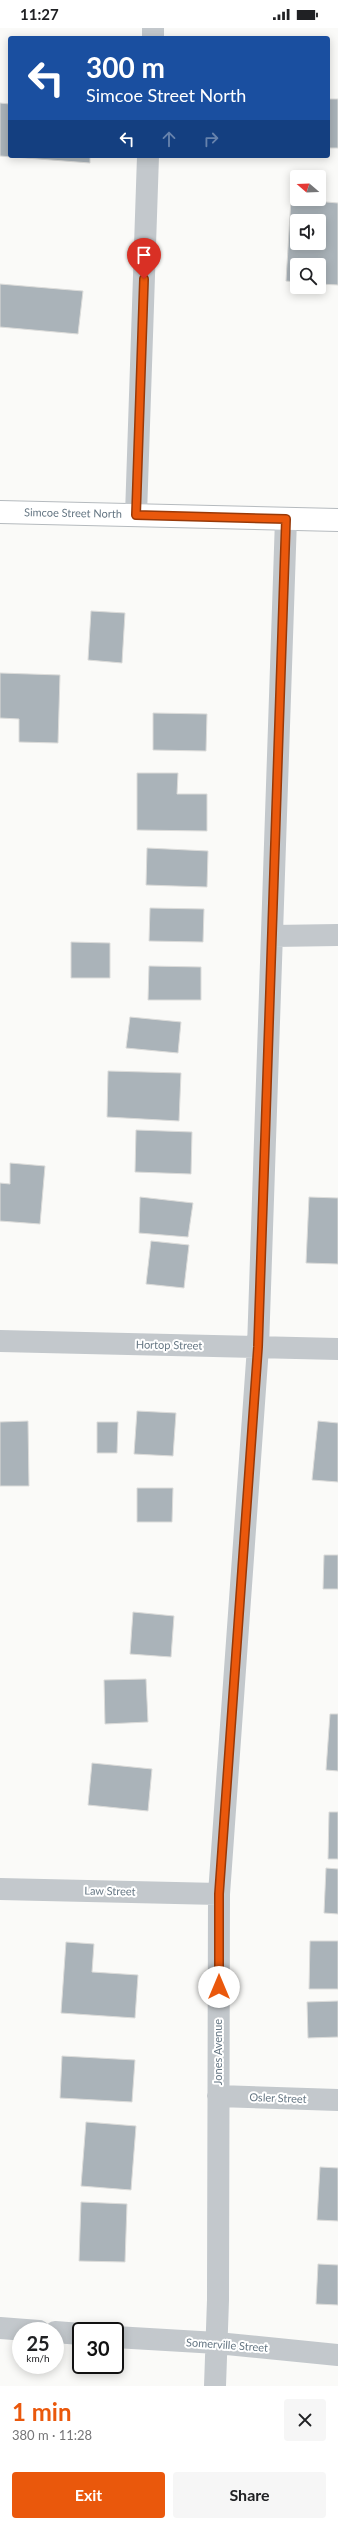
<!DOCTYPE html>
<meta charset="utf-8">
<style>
:root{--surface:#fff;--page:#f6f6f6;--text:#202124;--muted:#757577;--accent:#ea580c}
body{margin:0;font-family:Lato,sans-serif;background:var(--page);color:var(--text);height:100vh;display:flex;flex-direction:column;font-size:15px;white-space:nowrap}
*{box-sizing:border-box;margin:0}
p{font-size:13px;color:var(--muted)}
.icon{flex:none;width:22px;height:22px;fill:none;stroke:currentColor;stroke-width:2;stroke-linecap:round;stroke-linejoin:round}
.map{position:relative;height:2358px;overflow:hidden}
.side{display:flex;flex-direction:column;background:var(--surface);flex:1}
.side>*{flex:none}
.hud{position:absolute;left:8px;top:8px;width:322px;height:122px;border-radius:4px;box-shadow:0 2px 10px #0003;background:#1a4fa0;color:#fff;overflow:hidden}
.needle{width:26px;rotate:289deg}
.tools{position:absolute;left:290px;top:142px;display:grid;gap:8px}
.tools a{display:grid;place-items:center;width:36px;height:36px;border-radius:4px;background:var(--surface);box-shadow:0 2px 10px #0003;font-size:20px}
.speed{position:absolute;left:12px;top:2294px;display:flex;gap:8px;font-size:20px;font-weight:700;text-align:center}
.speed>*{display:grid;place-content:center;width:52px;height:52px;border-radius:50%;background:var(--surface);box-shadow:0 2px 10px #0003;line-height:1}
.speed small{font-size:10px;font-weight:400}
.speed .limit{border:2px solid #111;border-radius:6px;background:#fff;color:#111}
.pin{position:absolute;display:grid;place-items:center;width:34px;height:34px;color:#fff;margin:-41px -17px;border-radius:50% 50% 50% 0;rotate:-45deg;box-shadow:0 0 4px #0007}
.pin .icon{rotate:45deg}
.me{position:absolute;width:44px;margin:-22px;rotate:0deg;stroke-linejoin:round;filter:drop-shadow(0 0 3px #0008)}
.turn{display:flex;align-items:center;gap:14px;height:84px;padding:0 12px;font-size:18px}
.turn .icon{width:52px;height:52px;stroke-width:2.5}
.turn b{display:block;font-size:28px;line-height:34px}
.lanes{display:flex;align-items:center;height:38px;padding:0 12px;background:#0003;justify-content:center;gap:20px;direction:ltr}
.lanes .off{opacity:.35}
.round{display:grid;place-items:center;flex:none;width:42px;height:42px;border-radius:4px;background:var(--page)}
.head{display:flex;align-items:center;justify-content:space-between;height:68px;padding:0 12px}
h1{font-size:24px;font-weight:700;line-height:30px;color:var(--accent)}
.action{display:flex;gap:8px;margin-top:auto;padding:8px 12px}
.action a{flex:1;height:46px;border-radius:4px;background:var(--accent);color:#fff;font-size:16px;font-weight:700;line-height:46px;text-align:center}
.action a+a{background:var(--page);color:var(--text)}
.status{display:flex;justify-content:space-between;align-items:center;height:28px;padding:0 20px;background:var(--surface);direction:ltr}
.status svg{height:11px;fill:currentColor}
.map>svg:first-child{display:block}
.building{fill:#aab3b9;stroke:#dcdcda;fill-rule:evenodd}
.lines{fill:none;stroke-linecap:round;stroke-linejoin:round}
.major-casing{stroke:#b5babe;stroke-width:24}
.minor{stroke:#c3c8cc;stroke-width:22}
.major{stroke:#fff;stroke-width:22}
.route-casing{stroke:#983908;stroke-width:10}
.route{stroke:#ea580c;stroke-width:7}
.labels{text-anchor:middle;stroke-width:4;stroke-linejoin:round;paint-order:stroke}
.street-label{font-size:11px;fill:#657683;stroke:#fff}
</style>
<div class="status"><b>11:27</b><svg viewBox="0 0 49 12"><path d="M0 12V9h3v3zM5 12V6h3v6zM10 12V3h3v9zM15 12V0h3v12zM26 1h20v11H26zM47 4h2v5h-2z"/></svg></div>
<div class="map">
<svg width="338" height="2358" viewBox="0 0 338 2358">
<rect width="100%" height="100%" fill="#fafaf8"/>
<path class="building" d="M328,71h10v49h-10z
M0,75l10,1v52h80v7l-90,-7z
M291,171l47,4v82l-19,-1v-19h-22v17l-11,-1zM297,193h22v22h-22z
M0,256l83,7 -5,43 -78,-7z
M91,583l34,2 -3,50 -34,-3z
M0,645l60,2 -2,68 -39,-1v-23l-19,-1z
M153,685l54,1 -1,37 -53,-1z
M137,745h41l-1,21h30v37l-70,-1z
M147,820l61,3 -1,36 -61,-2z
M150,880l54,1 -1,33 -54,-1z
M71,914l39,1v35h-39z
M149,938l52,1v33h-53z
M130,989l51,5 -3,31 -52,-5z
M108,1043l73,2 -2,48 -72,-4z
M136,1102l56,2 -1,42 -56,-2z
M10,1135l35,3 -5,58 -40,-3v-38l10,1z
M140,1169l53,6 -5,34 -49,-4z
M309,1169l29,1v66l-32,-1z
M151,1213l38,4 -5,43 -38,-4z
M137,1383l39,2 -3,43 -39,-2z
M28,1393l1,65h-29v-64z
M318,1393l20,2v59l-26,-2z
M97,1394h21l-1,31h-20z
M137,1460h36l-1,34h-35z
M324,1527h14v34h-15z
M133,1584l41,4 -3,41 -41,-3z
M146,1651l2,43 -43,2 -1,-44z
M330,1686h8v57l-12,-1z
M92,1735l60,6 -4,42 -60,-6z
M329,1784h9v47h-10z
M326,1840l12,1v45l-14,-1z
M310,1913h28v48h-29z
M66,1914l28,2 -2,28 46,3 -3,43 -74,-5z
M338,1973v36l-30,1 -1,-36z
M62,2028l73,4 -3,42 -72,-4z
M86,2094l50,4 -5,64 -50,-4z
M320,2139l18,1v53l-21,-1z
M81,2174l46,2 -2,58 -46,-1z
M318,2236l20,1v40l-22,-1z"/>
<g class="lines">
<defs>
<path id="major" d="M0,484l338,8"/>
</defs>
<use href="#major" class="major-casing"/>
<path class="minor" d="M153,10v-10
M136,487l12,-359
M273,908l65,-1
M0,1313l338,8
M0,1861l219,5
M218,2068l120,4
M0,2300l39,3
M55,2304l26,2
M115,2309l102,6 121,12
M215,2358l3,-86 1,-406 39,-547 28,-828"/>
<use href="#major" class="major"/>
</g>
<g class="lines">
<defs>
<path id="route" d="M144,251l-8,236 150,4 -28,828 -39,547v93"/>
</defs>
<use href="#route" class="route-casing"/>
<use href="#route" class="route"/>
</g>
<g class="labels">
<g class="street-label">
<text transform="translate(73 485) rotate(1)" y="4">Simcoe Street North</text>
<text transform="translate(169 1317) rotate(1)" y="4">Hortop Street</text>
<text transform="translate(110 1863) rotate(1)" y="4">Law Street</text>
<text transform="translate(218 2024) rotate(-90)" y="4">Jones Avenue</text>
<text transform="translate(278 2070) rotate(2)" y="4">Osler Street</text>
<text transform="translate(227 2317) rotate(4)" y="4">Somerville Street</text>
</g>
</g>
</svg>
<div class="tools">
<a><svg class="needle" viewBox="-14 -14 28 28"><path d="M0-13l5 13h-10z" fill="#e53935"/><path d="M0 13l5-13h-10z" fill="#757577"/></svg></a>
<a><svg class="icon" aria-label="sound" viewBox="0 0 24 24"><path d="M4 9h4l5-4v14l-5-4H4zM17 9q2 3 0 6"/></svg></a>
<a><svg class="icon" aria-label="search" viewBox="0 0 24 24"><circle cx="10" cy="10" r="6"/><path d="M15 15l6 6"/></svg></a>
</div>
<div class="speed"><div>25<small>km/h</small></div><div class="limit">30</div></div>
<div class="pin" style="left:144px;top:251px;background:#d93025"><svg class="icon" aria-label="arrive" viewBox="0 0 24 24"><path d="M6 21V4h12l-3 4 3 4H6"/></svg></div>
<svg class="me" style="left:219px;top:1959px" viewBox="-20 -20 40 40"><circle r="19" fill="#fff"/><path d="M0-13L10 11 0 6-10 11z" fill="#ea580c"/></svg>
<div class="hud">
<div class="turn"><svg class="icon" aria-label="left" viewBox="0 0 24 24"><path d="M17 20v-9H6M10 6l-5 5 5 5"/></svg><div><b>300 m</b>Simcoe Street North</div></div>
<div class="lanes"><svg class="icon" aria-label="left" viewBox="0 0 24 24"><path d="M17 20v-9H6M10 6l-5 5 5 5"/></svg><svg class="icon off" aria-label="ahead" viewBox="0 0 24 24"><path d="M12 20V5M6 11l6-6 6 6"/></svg><svg class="icon off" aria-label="right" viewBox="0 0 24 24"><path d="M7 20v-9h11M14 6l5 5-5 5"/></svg></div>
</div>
</div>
<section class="side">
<div class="head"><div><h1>1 min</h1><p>380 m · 11:28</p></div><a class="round"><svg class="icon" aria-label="close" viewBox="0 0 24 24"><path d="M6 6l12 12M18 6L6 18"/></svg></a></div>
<div class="action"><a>Exit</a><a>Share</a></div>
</section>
